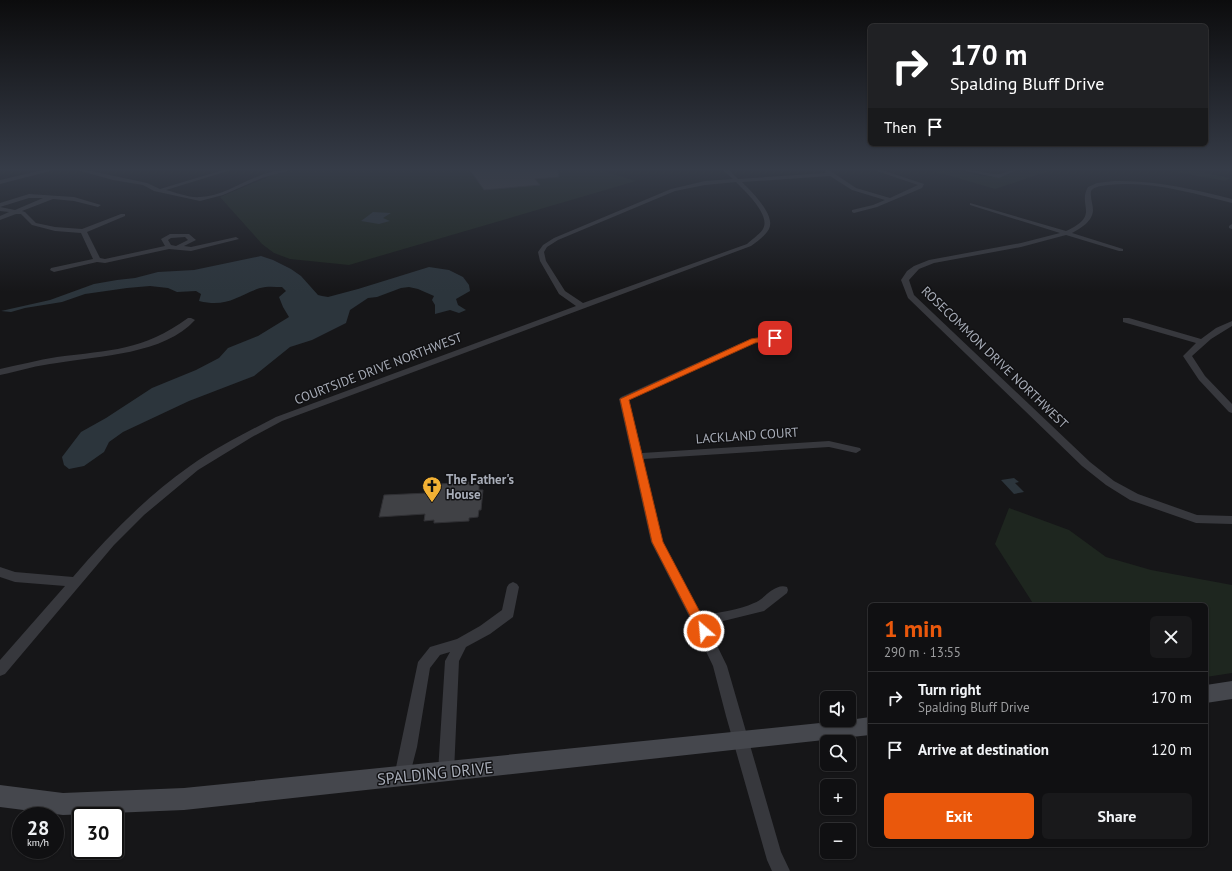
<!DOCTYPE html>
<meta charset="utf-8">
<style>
:root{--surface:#101012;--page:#19191b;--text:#f1f3f6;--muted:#9c9d9f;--line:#303032;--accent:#ea580c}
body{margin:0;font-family:"PT Sans",sans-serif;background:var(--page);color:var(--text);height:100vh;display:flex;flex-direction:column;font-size:15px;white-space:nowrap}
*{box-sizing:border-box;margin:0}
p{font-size:13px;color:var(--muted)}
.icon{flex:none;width:22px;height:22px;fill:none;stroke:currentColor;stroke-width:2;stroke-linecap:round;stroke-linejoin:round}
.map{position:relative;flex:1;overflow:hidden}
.panel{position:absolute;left:868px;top:603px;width:340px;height:244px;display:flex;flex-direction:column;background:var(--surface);border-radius:6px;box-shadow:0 1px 3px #0004,0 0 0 1px var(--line)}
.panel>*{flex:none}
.banner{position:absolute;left:868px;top:24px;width:340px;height:122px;border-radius:6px;box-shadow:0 1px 3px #0004,0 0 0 1px var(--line);background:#202124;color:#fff;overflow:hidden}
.fabs{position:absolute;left:820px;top:691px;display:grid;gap:8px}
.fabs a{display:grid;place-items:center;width:36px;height:36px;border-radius:6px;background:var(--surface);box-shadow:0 1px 3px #0004,0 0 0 1px var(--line);font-size:20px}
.speed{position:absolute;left:12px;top:807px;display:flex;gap:8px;font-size:20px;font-weight:700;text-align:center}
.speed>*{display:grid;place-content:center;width:52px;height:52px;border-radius:50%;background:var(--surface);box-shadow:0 1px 3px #0004,0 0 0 1px var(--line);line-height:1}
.speed small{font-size:10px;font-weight:400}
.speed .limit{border:2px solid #111;border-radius:6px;background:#fff;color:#111}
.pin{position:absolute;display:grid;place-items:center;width:34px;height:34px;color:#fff;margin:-17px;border-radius:8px;box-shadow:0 2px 6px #0006}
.me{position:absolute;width:44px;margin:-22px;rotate:333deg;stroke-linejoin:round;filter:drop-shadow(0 0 3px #0008)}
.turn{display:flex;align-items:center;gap:14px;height:84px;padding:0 16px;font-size:18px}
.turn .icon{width:52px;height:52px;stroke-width:2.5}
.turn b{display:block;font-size:28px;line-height:34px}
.then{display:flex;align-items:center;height:38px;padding:0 16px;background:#0003;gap:8px;font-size:15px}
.round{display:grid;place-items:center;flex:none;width:42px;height:42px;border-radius:6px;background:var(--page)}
.headline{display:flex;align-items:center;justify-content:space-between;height:68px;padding:0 16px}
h1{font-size:24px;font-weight:600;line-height:30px;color:var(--accent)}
.cta{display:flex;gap:8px;margin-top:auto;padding:8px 16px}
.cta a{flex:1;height:46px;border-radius:6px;background:var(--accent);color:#fff;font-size:16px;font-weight:600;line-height:46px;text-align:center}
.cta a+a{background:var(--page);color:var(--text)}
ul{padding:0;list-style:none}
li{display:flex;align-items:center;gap:12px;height:52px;padding:0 16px;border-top:1px solid var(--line)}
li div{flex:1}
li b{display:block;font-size:15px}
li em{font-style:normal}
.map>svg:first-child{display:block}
.green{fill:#1e261f}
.water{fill:#2c353c}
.building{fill:#404145;stroke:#303034}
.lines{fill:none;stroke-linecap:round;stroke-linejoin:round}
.minor{fill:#37383d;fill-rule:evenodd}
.tertiary{fill:#37383d;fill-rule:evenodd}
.secondary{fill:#45474d;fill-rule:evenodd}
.route{fill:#ea580c;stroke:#983908}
.labels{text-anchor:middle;stroke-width:3;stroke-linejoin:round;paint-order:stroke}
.street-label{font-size:13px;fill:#a8adb8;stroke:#111113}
.poi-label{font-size:13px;font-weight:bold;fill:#a8adb8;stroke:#111113;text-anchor:start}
.near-street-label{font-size:16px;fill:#a8adb8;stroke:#111113}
</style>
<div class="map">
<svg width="1232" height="871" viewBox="0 0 1232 871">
<rect width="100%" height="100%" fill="#161618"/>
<path class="green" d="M285,170h315l36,11 -287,84 -59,-6 -16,-6 -12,-9 -42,-47z
M930,170h27l24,6 19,1 21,-7h32l-58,19z
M1166,170h25l39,8 -5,3z
M1009,508l60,22 37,27 45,13 81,15v88l-26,4v-72h-172l-39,-61z"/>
<path class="water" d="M373,212l18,1 -8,5 7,3 -11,3 -18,-3z
M261,256l12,4 18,9 10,7 17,19 4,1 6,1 30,-8 71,-22 20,3 14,7 6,8 1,6 -14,8 2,6 8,5 -7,3 -9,-3 -15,4v-9l-3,-5 2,-4 -16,-7 -9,-2 -8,1 -24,9 -9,1 -18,12 -4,13 -34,17 -22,7 -36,29 -65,25 -66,31 -14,10 -5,10 -20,14 -15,3 -5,-4 -2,-8 19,-25 25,-14 46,-30 44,-18 23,-12 9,-10 30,-12 31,-19 -6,-10 -4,-10 7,-6 -4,-4c-7,0 -15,-1 -22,1 -23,8 -33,20 -61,13l2,-7 -5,-3 -19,1 -9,-4 -18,-2 -23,2 -42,6 -23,8 -37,6 -14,4 -10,-1 49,-11 44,-16 23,-4 18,-2 23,-6 36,-2z
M1014,478l5,4 -4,1 9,9 -10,2 -13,-14z"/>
<path class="building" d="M470,170h88l1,7 -24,2 5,6 -56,5z
M469,482v3l10,-1v6h4l-2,20h-2l-1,7 -9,1v3l-35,2v-3l-10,1 1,-7 -46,3 5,-22 44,-2 1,-6 10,-1v-2z"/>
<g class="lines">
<path class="minor" d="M77,170h9l61,13 13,6 63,-19h8l-65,20c11,3 24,8 34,7 31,-1 57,-29 90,-27l-28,8 -39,17 -23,6 -46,-10 -11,-6 -30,-5z
M723,170h6l9,9 88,-6 -1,-3h4l27,18 34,10 28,-13 -44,-15h8l42,14 -2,4 -45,19 -23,6 -2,-1v-2l21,-5 12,-5 -33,-10 -22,-14 -88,6c9,9 34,33 27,47 -4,7 -11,12 -18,17l-469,175 -30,16 -54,33 -54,45 -30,30 -109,129 -5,2v-16l65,-74 -50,-4 -15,-5v-10l15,5 58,5c35,-41 73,-80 117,-111 27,-19 57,-34 86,-49l300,-111 -17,-12 -19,-33 -2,-9 5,-7 11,-7 117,-49 34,-8 28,-2zM736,182c9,9 35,33 27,47 -4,6 -11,10 -16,15l-164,59 -18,-12 -19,-30 -2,-9 3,-5 11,-7 117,-49 30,-6z
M961,170c12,-1 22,3 33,4 8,1 15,-4 23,-4l-18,8z
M1114,181c41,-1 79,8 118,18v4c-40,-10 -82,-23 -124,-18 -7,1 -13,1 -17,6 -1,7 2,13 2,19 0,11 -13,19 -21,23l51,16v2h-4l-53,-16 -45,12 -87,16 -15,6 -10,11 5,15 176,167 24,19 24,13 59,21 35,1v8l-36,-1 -66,-23 -24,-15 -24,-19 -174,-168 -7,-18 6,-9 7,-5 15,-6 92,-17 39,-10 -90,-28v-2l96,28c35,-16 11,-25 22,-44l9,-4z
M29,194l45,3 27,8 -3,2 -24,-6 -21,-2 -31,12 3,1 11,11 19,4 27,2 39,-15h4v2l-38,16 13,26 5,1 60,-13 -4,-7 9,-5h19l7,6 -12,6 7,1 45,-10 3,2 -48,12 -22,-2 -64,14 -8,-1 -43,10 -4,-2 1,-2 42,-9 -12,-26 -26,-2 -23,-6 -11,-11h-5l-16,6v-4l9,-4 -9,-1v-4l15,3 28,-12h-14l-29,9v-4zM185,237l3,3 -12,6 -5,-1 -3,-5 3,-2z
M1232,224v5l-3,-1v-2z
M188,318h3l4,2c-30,34 -96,36 -138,43 -19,2 -38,8 -57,12v-6c19,-4 38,-9 57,-12 53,-7 86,-6 131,-39z
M1123,318h6l72,21 15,-11 16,-7v5l-21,13 -19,17 13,20 27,28v9l-3,-1 -30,-32 -16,-24 13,-13 -73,-21z
M775,336l4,2 -1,2 -23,3 -126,57 13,53 187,-12 31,7 1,2 -5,3 -27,-6 -186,12 20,83 39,74c17,-4 37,-6 52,-13 11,-4 20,-20 33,-16l1,3 -1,3 -23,18 -57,14 20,41 54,186 9,19h-18l-5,-11 -41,-144 -13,-50 -21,-44 -41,-80 -32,-143 2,-2 129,-58z
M513,582l4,2 2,3 -6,30 -23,17 -24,13 -7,14 -5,111 -2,5 -6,2 -6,-2 -2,-5 7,-111 5,-9 -10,3 -10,13 -13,79 -9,35 -6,3 -6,-3 -2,-5 24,-115 12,-15 27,-8 23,-13 22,-16 5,-23 2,-3z"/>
<path class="tertiary" d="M43,170h11l-54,14v-4z"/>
<path class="secondary" d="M1232,681v18l-26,4v-18z
M870,717v18l-686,75 -121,5 -63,-8v-22l63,8 121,-5 665,-68z"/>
</g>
<linearGradient id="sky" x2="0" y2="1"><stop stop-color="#0c0c0d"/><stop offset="0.58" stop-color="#363c48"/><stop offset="1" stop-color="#363c48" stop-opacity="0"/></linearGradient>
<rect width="1232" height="292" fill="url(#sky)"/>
<path class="route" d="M775,335l4,3 -1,1 -23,4 -126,57 34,142 47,89 -2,4 -4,1 -4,-1 -48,-93 -32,-143 131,-60z"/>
<defs>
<symbol id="church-pin" viewBox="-11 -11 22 30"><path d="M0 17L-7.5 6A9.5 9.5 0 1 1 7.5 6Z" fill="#f2b134" stroke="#111113"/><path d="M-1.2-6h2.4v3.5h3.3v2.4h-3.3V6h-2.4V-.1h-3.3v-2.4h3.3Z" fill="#111"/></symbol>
</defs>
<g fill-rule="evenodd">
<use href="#church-pin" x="421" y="475" width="22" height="30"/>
</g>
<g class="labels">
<g class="street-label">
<text transform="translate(995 357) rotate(44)" y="5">ROSECOMMON DRIVE NORTHWEST</text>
<text transform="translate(378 368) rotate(-21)" y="5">COURTSIDE DRIVE NORTHWEST</text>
<text transform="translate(747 435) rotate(-4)" y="5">LACKLAND COURT</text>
</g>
<g class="poi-label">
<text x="446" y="484">The Father's<tspan x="446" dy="15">House</tspan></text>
</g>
<g class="near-street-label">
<text transform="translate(435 773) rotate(-6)" y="6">SPALDING DRIVE</text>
</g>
</g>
</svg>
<div class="fabs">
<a><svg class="icon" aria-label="sound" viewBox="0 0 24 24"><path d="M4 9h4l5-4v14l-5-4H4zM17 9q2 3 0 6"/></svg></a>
<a><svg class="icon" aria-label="search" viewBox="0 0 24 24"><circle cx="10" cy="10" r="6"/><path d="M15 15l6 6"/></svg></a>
<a>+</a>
<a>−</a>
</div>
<div class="speed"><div>28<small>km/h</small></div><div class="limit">30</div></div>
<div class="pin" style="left:775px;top:338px;background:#d93025"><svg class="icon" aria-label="arrive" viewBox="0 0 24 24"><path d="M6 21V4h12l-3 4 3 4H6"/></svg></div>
<svg class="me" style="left:704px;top:631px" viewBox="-20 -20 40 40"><circle r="17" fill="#ea580c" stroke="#fff" stroke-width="3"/><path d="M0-11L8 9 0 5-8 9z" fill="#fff"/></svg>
<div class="banner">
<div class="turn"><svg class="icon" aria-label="right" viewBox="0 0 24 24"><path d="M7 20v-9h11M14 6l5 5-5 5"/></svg><div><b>170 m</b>Spalding Bluff Drive</div></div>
<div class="then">Then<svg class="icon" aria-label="arrive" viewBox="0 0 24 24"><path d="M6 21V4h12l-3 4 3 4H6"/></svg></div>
</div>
<section class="panel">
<div class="headline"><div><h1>1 min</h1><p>290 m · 13:55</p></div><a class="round"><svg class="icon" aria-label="close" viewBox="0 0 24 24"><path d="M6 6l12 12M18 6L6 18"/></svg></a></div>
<ul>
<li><svg class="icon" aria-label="right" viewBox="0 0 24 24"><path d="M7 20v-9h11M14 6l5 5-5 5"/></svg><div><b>Turn right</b><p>Spalding Bluff Drive</p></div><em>170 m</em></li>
<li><svg class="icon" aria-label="arrive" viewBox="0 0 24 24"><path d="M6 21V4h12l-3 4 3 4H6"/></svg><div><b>Arrive at destination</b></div><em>120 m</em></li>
</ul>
<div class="cta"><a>Exit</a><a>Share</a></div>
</section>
</div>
